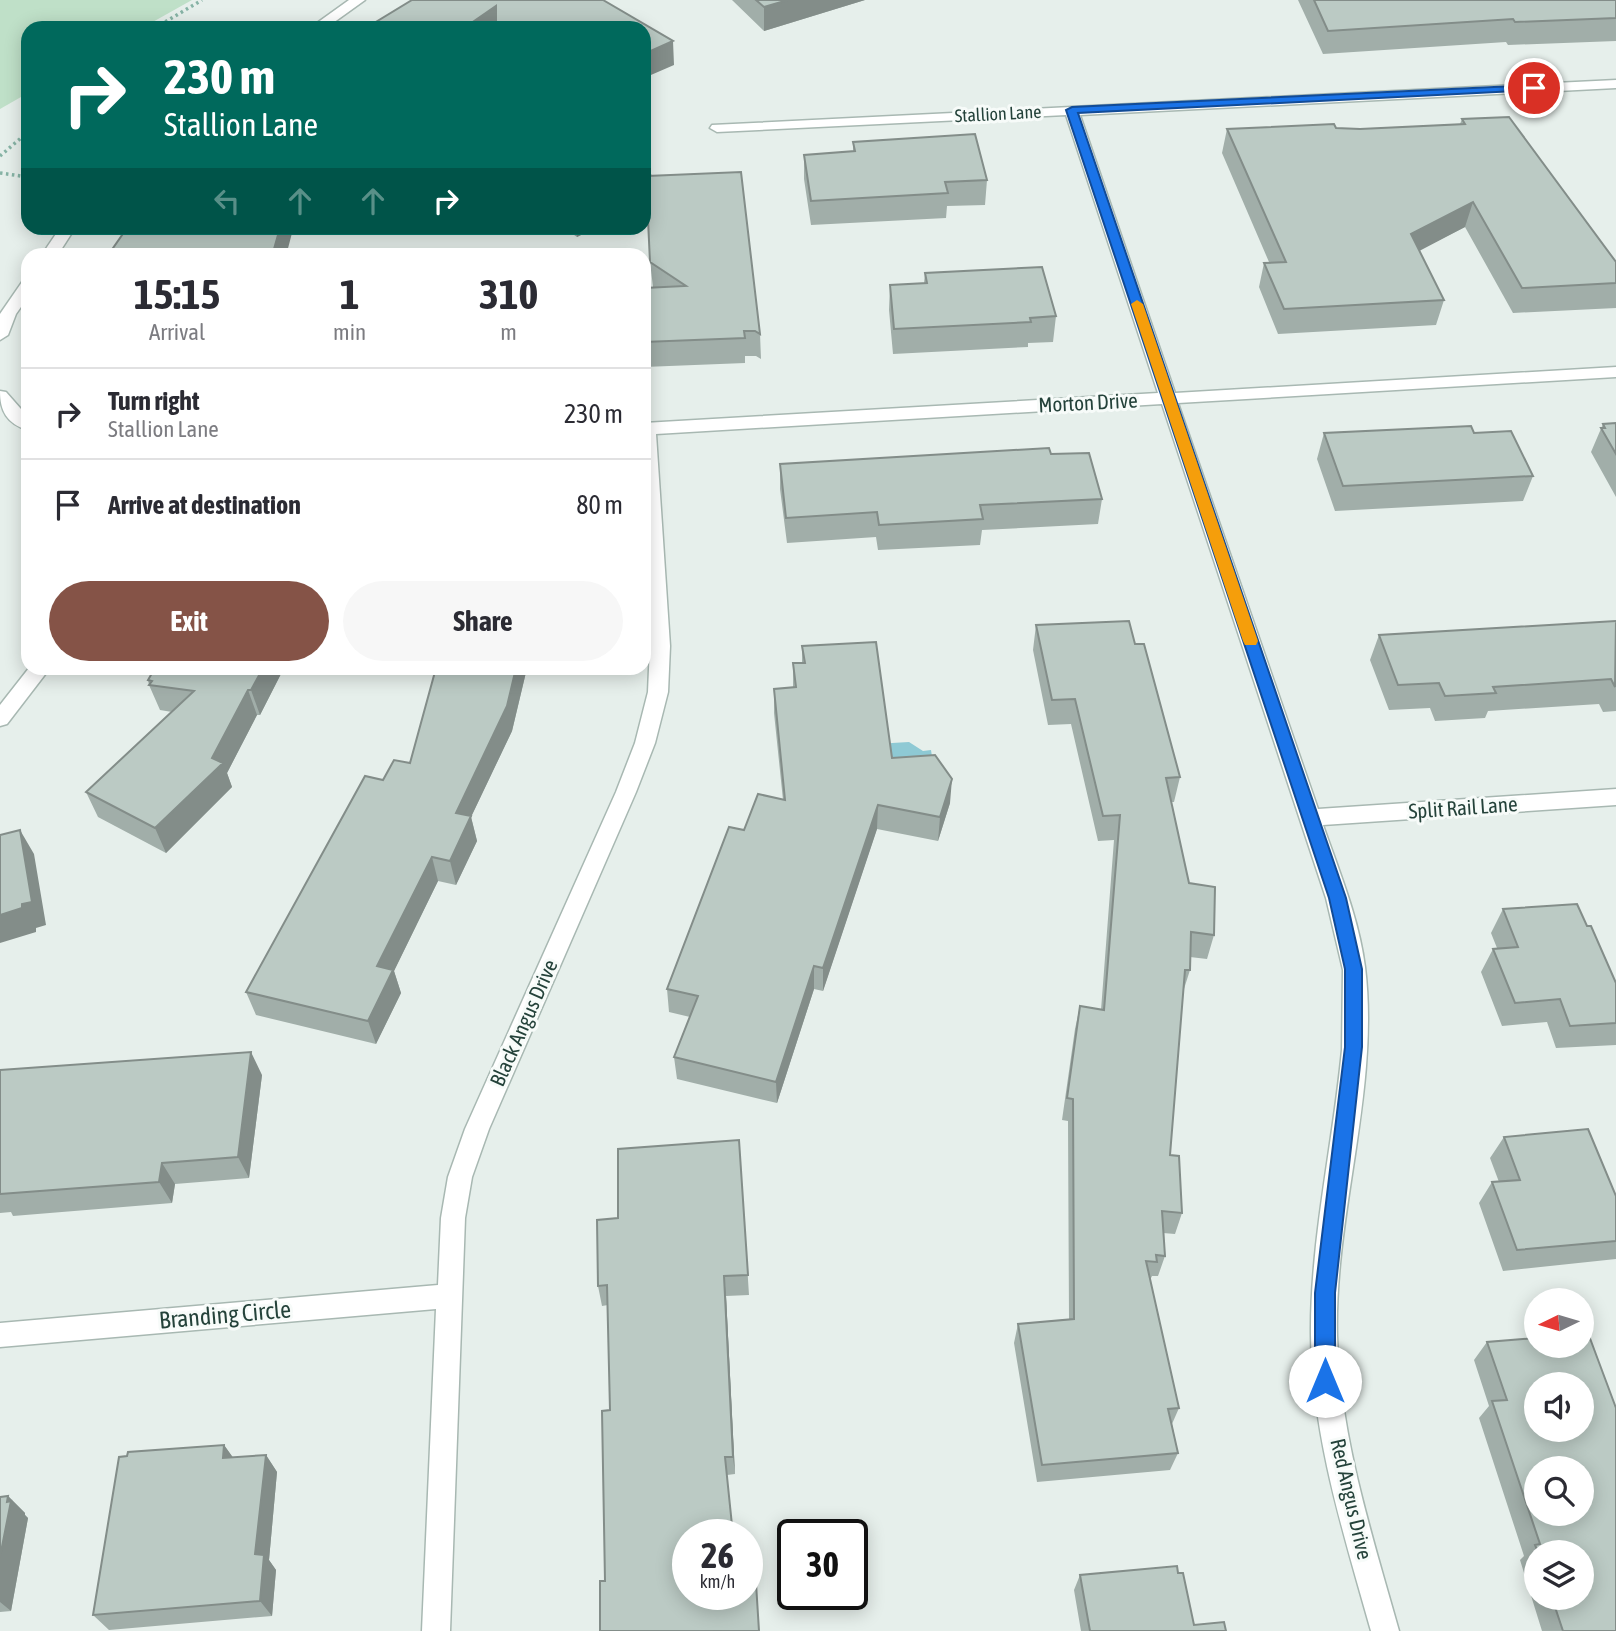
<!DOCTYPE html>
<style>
:root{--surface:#fff;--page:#f7f7f7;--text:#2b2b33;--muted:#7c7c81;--line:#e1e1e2;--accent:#855347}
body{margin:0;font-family:"Asap Condensed",sans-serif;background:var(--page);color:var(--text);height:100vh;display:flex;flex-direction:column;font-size:26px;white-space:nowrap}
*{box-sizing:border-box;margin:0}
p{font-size:23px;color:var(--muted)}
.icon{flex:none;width:38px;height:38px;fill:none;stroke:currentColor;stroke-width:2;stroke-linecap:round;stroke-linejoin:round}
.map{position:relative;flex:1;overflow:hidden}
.drawer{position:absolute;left:21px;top:248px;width:630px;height:427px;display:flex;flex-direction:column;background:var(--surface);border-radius:21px;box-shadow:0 4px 18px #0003}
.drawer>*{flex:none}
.guide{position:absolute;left:21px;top:21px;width:630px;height:214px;border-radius:21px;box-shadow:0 4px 18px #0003;background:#00695c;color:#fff;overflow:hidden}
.needle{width:46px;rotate:265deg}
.controls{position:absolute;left:1524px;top:1288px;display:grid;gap:14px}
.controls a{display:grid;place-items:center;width:70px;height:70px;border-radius:50%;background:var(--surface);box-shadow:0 4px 18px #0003;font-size:35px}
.speed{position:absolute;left:672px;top:1519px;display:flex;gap:14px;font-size:35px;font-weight:700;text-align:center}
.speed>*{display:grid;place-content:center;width:91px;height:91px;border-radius:50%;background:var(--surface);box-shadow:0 4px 18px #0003;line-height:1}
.speed small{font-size:18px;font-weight:400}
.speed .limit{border:4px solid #111;border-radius:10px;background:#fff;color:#111}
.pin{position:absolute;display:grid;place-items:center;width:60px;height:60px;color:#fff;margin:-30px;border:4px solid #fff;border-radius:50%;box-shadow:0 2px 7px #0007}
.me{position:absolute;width:77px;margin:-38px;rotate:0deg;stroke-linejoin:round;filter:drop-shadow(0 0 5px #0008)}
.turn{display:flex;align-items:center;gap:24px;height:147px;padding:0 28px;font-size:32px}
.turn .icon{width:91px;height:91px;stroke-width:2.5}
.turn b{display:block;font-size:49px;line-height:60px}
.lanes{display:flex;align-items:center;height:66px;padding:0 28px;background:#0003;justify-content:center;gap:35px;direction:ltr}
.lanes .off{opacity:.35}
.eta{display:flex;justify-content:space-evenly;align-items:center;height:119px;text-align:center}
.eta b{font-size:42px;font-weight:700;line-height:49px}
.cta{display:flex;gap:14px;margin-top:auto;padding:14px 28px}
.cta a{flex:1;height:80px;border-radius:42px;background:var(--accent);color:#fff;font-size:28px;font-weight:700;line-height:80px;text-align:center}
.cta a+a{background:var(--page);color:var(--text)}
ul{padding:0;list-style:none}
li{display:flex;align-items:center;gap:21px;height:91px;padding:0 28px;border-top:2px solid var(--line)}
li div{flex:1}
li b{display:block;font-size:26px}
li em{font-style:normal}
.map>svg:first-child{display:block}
.green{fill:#bfe0c8}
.water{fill:#8ec9d4}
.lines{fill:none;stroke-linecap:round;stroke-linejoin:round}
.minor-casing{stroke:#a8b8b2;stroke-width:3}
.path{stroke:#86b3a5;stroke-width:3.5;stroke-dasharray:2.5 3.5;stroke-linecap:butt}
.minor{fill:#fff;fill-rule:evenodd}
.wall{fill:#a1aea9;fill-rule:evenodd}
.shaded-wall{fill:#838d89}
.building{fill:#bbcac4;stroke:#838d89;stroke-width:2;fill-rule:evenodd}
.route{fill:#1a73e8;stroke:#114b97;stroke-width:2}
.slow{fill:#f59e0b}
.labels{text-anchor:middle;stroke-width:6;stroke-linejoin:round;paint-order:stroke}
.far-street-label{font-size:18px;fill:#24423a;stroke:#f7fbf9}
.street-label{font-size:21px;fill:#24423a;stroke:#f7fbf9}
.near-street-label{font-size:24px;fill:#24423a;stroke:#f7fbf9}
</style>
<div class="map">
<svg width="1616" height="1631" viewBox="0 0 1616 1631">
<rect width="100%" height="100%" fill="#e6efeb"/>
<path class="green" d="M0,0h192l-50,28h-114v65l-28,16z"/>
<path class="water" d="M909,742l14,9 8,-1 2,13 -20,10 -55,-28z"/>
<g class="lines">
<defs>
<path id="minor" d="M349,0h16l-39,28h-16z
M1616,80v8l-536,27 95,278 441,-26v10l-438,26 140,406 298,-20v16l-293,20c16,46 36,94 42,142 15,123 -31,246 -28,369 3,101 35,199 62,295h-28c-27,-96 -59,-195 -60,-296 -1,-95 22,-190 31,-285l1,-80 -17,-72 -164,-494 -506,30 14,212 -2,46 -13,51 -19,49 -147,337 -17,48 -7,41 -15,413h-28l14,-322 -436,38v-24l438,-38 3,-67 7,-41 17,-48 151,-337 19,-49 13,-51 2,-46 -6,-115v-108l514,-30 -92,-278 -349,17 -7,-4 2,-3z
M60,228h15l-18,28h-16z
M28,280v17l-12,17 -8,21 -8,5v-26l22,-32z
M0,391l6,1 22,25v13c-21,-6 -28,-19 -28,-39z
M29,668h21l-43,56 -7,2v-21z"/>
</defs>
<use href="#minor" class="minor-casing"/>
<path class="path" d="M155,28l47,-28
M0,156l28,-24
M0,173l28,4"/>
<use href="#minor" class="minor"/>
</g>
<path class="wall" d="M732,0h133l-101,31z
M1298,0h318v41l-108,4 -2,-3 -183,12z
M1462,119l154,143v46l-103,5 -48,-86 -46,23 25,50 -8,25 -158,9 -19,-47 5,-24 5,-1 -47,-109 5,-24h133l100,-5z
M853,142l134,38 -2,25 -38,1 -1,12 -135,7 -7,-46v-24l49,-4z
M644,171l6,4 110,159 1,25 -5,-3h-11v7l-101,4v-79l9,-1 -3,-25 -3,-60 -3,1z
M564,228h31l-18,9z
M925,273l131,43 -3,26 -25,1v4l-135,7 -4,-44 1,-25 34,-2z
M1616,423v74l-25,-45 12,-28z
M1324,433h150l59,43 -10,25 -188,10 -18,-52z
M1051,454l51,45 -4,25 -116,6 -2,15 -102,5 -2,-13 -89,6 -7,-54v-25z
M1616,621v90l-13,1 -4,-8 -111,7 -3,7 -50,3 -5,-13 -41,2 -19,-50 9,-25z
M1036,625l99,19 45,133 -6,25h-3l18,81 25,52 -7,24 -17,-2v13l-7,22 -13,163 12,58 -7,21 -12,-1 2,23 -7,20h-6l-2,4 29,128 -7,16 6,29 -8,17 -133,12 -23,-139 4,-19 51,-5 -1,-198 -6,-1 13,-91 5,-23 21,4 13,-170 -16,1 -27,-117 -23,1 -15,-75z
M802,646l90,112 58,45 -12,38 -61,-12 -54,162 -9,-2 -37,114 -100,-24 -3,-22 16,-40 -21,-5 -2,-23 77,-159 39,-30 -9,-87v-24l19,-2v-24h9z
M155,668h129l-24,47h-3l-30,58 5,14 -66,66 -68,-36 -12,-25 86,-80 -12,-2 -11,-25 -1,-5z
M436,668h91l-15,63 -41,86 6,24 -21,44 -18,-4 -44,90 7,22 -25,51 -120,-29 -10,-23 137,-212 27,-17z
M1503,909l84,17 29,57v62l-60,3 -9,-26 -45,4 -21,-54 12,-23 4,-1 -6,-15z
M0,1070l262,5 -13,103 -74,6 -3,19 -159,13 -2,-4 -11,1z
M1504,1137l112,59v63l-113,12 -24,-68 13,-21h7l-9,-24z
M739,1140l10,155 -23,1 9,178 -8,1 -122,106 5,-171 -2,-105 -6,1 -4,-20 20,-68z
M1588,1333l28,75v223h-74l-22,-71 4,-4 -45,-138 10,-12 -15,-46 13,-18 49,-4v8h46v-12zM1536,1384h46v46h-46zM1536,1468h46v46h-46zM1536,1552h46v46h-46z
M224,1445l9,13 33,-3 11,17 -8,88 7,10 -4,46 -163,14 -16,-15z
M8,1496l17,17v2l3,3 -17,93 -11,1v-115z
M1178,1573l16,52 32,6h-145l-7,-41 6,-15z"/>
<path class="shaded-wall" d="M788,0h77l-101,31v-24z
M496,6l3,22h-35z
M673,41l1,24 -30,13v-24z
M646,177l1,25 -3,1v-25z
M1473,202l-8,25 -61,32 7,-25z
M280,228h11l1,5 -6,23h-14z
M576,228h19l-18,9z
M263,668h21l-24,47 -9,-25z
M516,668h11l-15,63 -41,86 6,24 -21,44 -6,-24 6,-48z
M248,690l9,25 -30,58 5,14 -66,66 -11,-25 57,-70z
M952,779l-2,24 -12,38 2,-24z
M878,805l-1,24 -54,162v-23z
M20,830l14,24 12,71 -10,3v4l-36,11v-28z
M432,857l6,24 -44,90 7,22 -25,51 -8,-23 9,-55z
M814,966v23l-37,114 -1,-21z
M251,1052l11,23 -13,103 -11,-21z
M162,1163l13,21 -3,19 -13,-21z
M724,1276l2,20 9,178 -2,-17z
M224,1445l13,18 -14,-5z
M266,1455l11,17 -8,88 7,10 -4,46 -12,-15 -5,-47z
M8,1496l17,17v2l3,3 -17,93 -11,-9v-45z"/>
<path class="building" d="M412,0h191l70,41 -29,13v-26h-148v-22l-32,22h-98z
M756,0h32l-24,7z
M1314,0h302v18l-101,4 -2,-3 -185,12z
M1509,117l107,145v21l-94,5 -49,-86 -62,32 33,66 -160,9 -20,-46 22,-1 -59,-133 107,-5 2,4 24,1 105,-5 -3,-5z
M975,134l12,46 -42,2 3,11 -137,8 -7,-46 51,-4 -2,-9z
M644,171l6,4 -3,1 94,-4 19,162 -5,-3h-11l1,7 -101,4v-54l42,-2 -36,-24 -4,-85 -2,1z
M127,228h153l-8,28h-162l1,-5z
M1042,267l14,49 -26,2 1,4 -137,7 -4,-44 37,-2 -2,-10z
M1616,423v31l-15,-26h4l-2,-4z
M1471,426l3,7 37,-2 22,45 -190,10 -19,-53z
M1049,448l2,6 38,-1 13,46 -122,6 3,14 -104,6 -2,-13 -91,6 -6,-54z
M1129,621l6,23h9l36,133 -14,1 23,105 26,4 -1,48 -23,-3 -1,38h-5l-15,185 9,1 3,57 -20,-2 3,45 -9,-1 1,7 -11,-1 33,147 -11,1 10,44 -136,12 -24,-141 56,-5 -1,-220 -6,-1 13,-92 24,4 16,-195 -17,1 -28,-117 -23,1 -16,-75z
M1616,621l-1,66 -4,-8 -118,8 3,6 -51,3 -6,-13 -41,2 -19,-50z
M876,642l16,116 43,-3 17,24 -12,38 -62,-12 -55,163 -9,-2 -38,116 -102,-25 24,-61 -31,-7 62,-162 15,3 14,-36 27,6 -11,-111 22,-2 -3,-24h12l-3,-17z
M155,668h108l-12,22h-3l-36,68 11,5 -68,65 -69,-36 108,-101 -45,-6 3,-4 -4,-1z
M436,668h80l-9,38 -51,107 15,3 -21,45 -18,-4 -55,109 16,4 -25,51 -122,-29 119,-216 18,4 11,-20 16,3z
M20,830l12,72 -10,2v4l-22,7v-80z
M1577,904l10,22h4l25,57v40l-46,3 -10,-27 -45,4 -22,-54 25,-2 -15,-38z
M251,1052l-13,105 -76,6 -3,19 -159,12v-124z
M1588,1129l28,67v45l-99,9 -25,-68 28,-2 -16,-43z
M739,1140l9,135 -24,1 9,181h-8l8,78h-45v59h59v-26l8,-1 4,64h-159v-50h5l-3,-170 8,-1 -3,-125 -9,1 -1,-66 21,-2v-69z
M1588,1333l28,75v223h-53l-11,-33h30v-46h-44l-3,-7 5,-1 -48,-143 15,-1 -20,-58 49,-4v8h46v-12zM1536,1384h46v46h-46zM1536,1468h46v46h-46z
M224,1445l-1,13 43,-3 -11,99 9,1 -4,46 -167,14 26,-158 8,-1 1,-4z
M8,1496l-1,6 4,-1 -11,56v-60z
M1177,1566l1,7h5l11,52 30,-3 2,9h-136l-10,-56z"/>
<path class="route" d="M1534,85l6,3 -2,2 -460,23 268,785 16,71v78l-27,246v88l-2,7 -8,3 -7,-3 -3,-7v-88l30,-246v-78l-16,-71 -263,-788 6,-3z"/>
<path class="slow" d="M1137,300l6,4 115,337 -2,4h-11l-2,-4 -112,-337z"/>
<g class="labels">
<g class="far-street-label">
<text transform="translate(998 114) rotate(-3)" y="6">Stallion Lane</text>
</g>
<g class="street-label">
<text transform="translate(1088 403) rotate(-3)" y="7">Morton Drive</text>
<text transform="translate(1463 808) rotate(-4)" y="7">Split Rail Lane</text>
<text transform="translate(524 1023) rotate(-66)" y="7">Black Angus Drive</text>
<text transform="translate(1351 1499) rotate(77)" y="7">Red Angus Drive</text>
</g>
<g class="near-street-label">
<text transform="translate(225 1315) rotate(-5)" y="8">Branding Circle</text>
</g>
</g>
</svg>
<div class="controls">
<a><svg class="needle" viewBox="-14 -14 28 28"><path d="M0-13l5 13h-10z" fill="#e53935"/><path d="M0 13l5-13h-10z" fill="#7c7c81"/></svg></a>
<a><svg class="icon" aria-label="sound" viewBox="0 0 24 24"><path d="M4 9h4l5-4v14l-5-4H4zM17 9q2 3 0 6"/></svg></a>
<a><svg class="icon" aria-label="search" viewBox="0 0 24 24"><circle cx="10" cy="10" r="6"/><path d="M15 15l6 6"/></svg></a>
<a><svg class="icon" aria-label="layers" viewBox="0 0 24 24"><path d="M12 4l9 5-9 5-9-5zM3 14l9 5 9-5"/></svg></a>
</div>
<div class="speed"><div>26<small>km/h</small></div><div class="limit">30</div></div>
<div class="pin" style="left:1534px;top:88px;background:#d93025"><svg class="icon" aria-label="arrive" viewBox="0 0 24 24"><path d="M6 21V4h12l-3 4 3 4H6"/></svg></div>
<svg class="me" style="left:1325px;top:1381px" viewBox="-20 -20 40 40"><circle r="19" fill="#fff"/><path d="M0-13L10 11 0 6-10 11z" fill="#1a73e8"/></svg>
<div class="guide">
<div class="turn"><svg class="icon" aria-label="right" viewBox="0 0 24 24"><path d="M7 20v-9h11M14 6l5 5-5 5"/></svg><div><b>230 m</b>Stallion Lane</div></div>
<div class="lanes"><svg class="icon off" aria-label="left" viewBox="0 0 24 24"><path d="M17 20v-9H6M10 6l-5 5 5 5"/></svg><svg class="icon off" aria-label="ahead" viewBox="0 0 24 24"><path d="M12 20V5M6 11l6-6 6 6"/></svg><svg class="icon off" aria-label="ahead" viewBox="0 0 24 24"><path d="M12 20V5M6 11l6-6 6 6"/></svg><svg class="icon" aria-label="right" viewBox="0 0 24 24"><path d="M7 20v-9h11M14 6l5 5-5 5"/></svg></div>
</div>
<section class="drawer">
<div class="eta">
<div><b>15:15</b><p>Arrival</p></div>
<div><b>1</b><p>min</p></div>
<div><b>310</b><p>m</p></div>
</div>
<ul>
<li><svg class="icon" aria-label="right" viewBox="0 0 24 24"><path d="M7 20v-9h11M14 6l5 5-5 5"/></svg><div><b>Turn right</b><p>Stallion Lane</p></div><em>230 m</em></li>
<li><svg class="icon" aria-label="arrive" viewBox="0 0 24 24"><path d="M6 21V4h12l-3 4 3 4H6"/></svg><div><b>Arrive at destination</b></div><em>80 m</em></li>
</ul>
<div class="cta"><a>Exit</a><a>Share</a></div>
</section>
</div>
